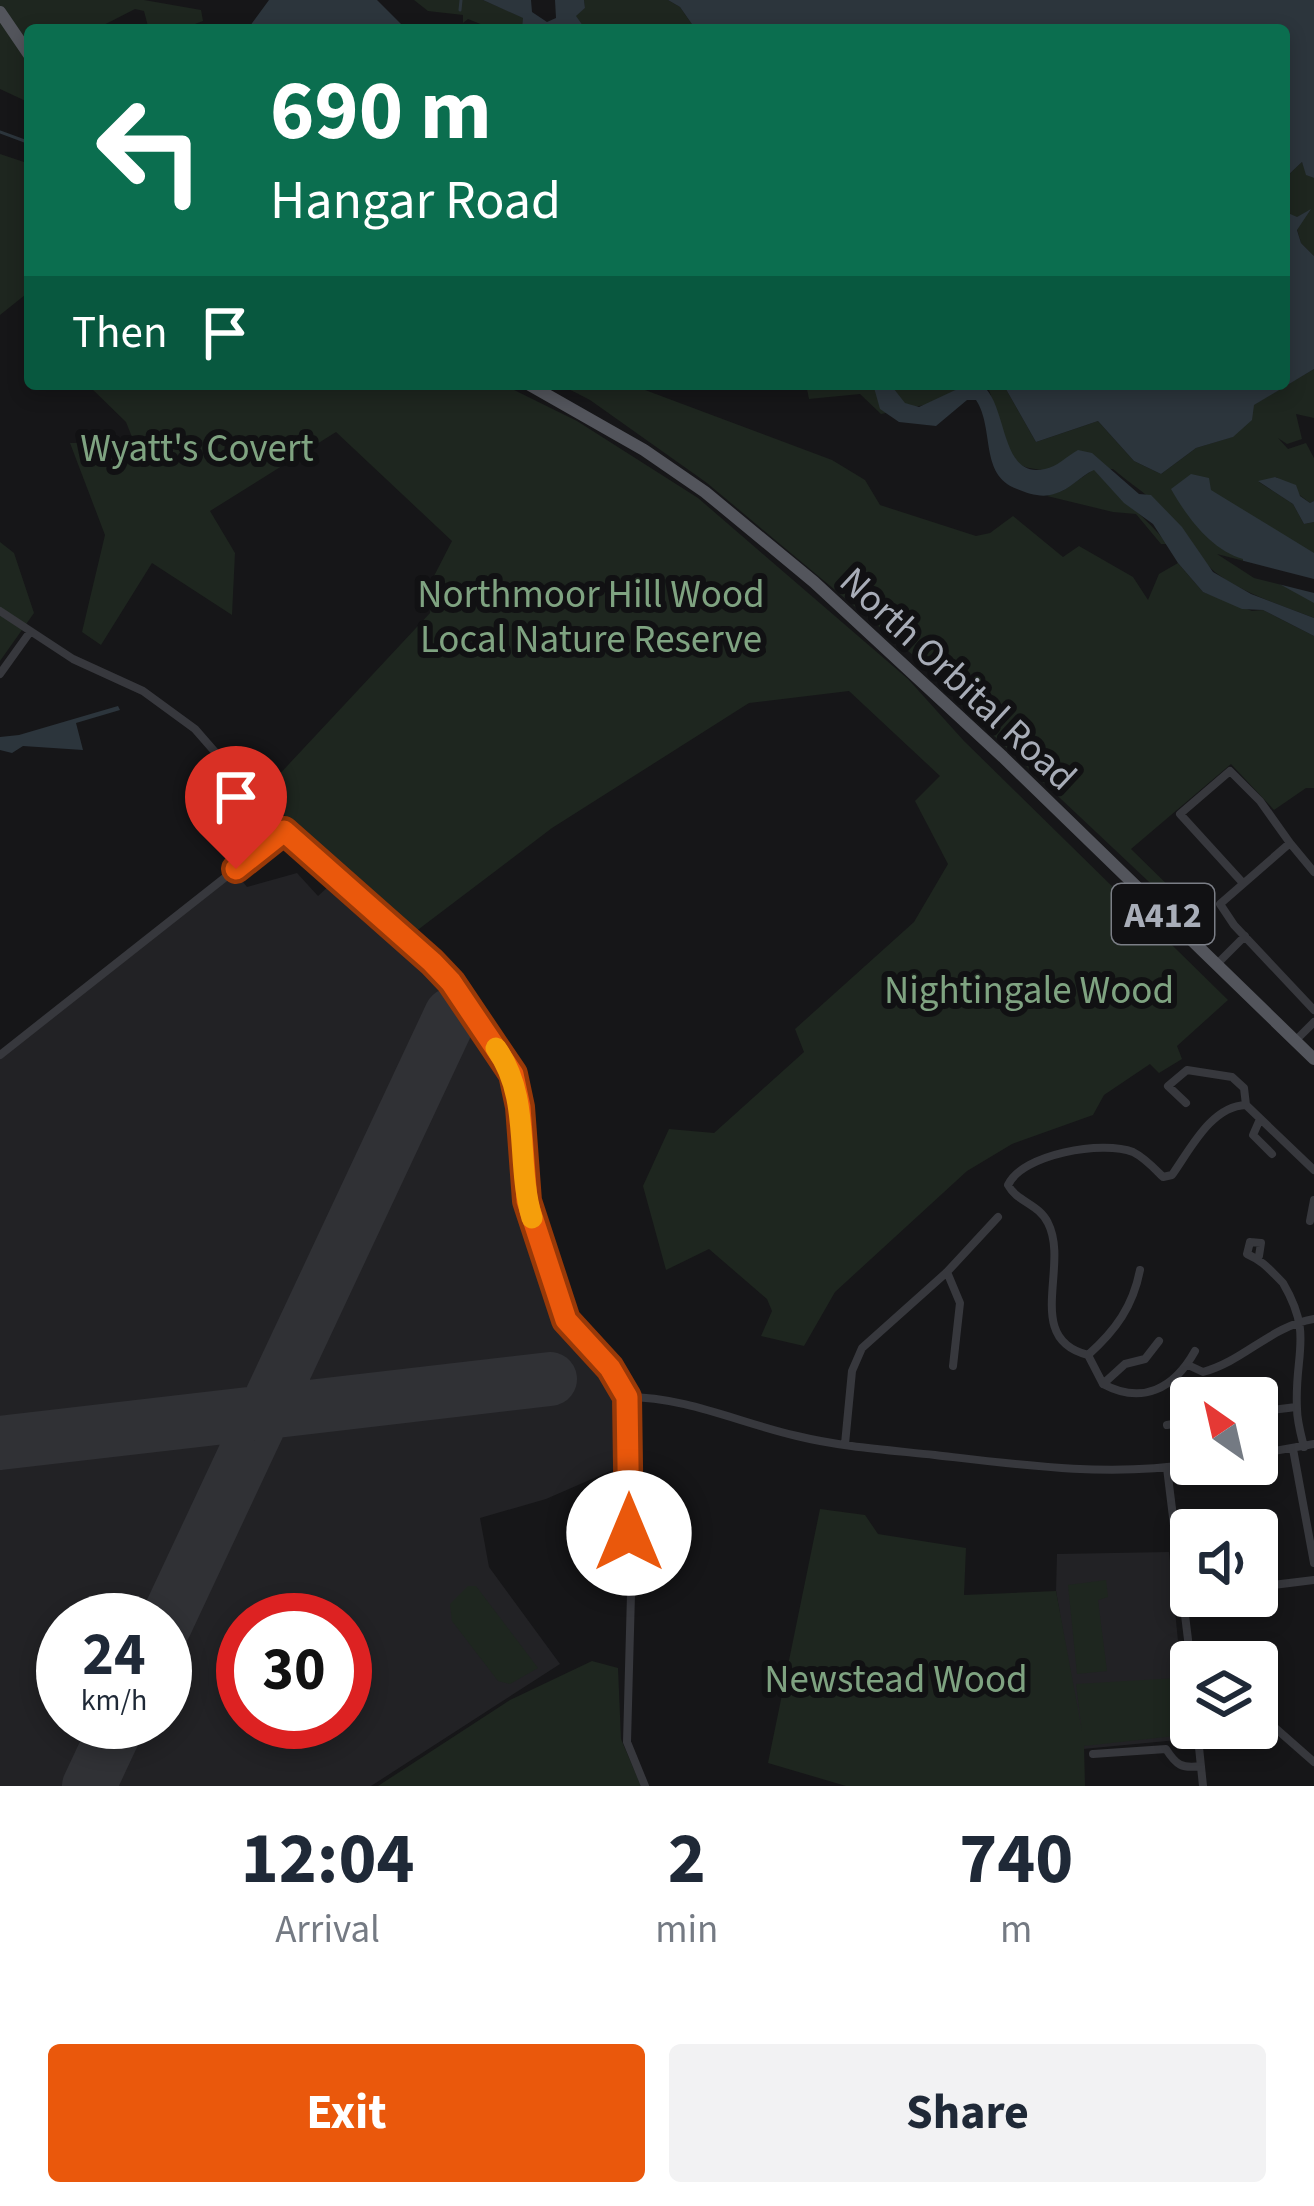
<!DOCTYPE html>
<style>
:root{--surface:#fff;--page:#f2f2f3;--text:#1f2937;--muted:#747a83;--accent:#ea580c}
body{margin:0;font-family:"Source Sans 3",sans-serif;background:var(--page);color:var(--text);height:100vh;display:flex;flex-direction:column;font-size:45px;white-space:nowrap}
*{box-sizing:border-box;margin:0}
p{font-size:39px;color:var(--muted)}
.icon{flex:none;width:66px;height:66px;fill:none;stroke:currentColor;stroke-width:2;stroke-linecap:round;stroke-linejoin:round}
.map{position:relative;height:1786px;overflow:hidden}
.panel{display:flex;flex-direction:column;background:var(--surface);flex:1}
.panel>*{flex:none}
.top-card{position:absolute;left:24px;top:24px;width:1266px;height:366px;border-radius:12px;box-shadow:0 6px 18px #0003;background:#0b6e4f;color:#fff;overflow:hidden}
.needle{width:78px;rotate:326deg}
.fabs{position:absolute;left:1170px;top:1377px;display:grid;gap:24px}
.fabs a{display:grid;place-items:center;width:108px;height:108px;border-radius:12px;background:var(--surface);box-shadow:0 6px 18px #0003;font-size:60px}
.speed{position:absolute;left:36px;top:1593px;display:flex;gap:24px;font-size:60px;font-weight:700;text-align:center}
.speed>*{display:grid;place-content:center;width:156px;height:156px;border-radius:50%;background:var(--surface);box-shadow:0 6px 18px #0003;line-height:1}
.speed small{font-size:30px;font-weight:400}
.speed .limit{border:18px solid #d22;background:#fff;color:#111}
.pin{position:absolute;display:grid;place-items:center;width:102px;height:102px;color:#fff;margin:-123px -51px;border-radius:50% 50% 50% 0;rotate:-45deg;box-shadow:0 0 12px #0007}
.pin .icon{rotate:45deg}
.me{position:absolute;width:132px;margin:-66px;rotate:0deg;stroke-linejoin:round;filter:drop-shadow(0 0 9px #0008)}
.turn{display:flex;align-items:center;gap:42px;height:252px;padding:0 48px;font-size:54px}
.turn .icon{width:156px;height:156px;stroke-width:2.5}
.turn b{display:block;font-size:84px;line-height:102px}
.then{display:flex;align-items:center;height:114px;padding:0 48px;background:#0003;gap:24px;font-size:45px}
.eta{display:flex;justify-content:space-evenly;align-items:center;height:204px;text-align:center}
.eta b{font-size:72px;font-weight:700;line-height:84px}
.button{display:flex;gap:24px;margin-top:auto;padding:24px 48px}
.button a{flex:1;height:138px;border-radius:12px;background:var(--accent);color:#fff;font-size:48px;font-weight:700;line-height:138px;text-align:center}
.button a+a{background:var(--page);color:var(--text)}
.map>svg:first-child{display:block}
.built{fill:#222225;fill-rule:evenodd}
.green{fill:#1e261f}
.water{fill:#2c353c}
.pier{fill:#161618}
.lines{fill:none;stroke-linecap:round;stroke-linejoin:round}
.stream{stroke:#2c353c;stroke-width:3}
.runway{stroke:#303135;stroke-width:54}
.minor{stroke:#37383d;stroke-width:8}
.primary{stroke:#53555c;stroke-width:12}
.route-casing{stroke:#983908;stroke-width:30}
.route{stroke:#ea580c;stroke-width:21}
.slow{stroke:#f59e0b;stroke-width:21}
.labels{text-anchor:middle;stroke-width:12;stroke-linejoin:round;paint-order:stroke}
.shield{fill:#111113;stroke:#7b7e86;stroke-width:3}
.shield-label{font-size:36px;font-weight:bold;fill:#a8adb8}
.park-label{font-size:39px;fill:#7fa381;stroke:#111113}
.street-label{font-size:39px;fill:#a8adb8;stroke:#111113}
</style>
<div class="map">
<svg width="1314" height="1786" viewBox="0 0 1314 1786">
<rect width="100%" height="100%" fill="#161618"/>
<path class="built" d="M236,873l11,14 50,-14 21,23 12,-11 101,86 75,107 7,32 1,63 7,40 22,58 14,52 7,13 38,35 18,35 4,59 -78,34 -66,19 9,49 71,97 -189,122h-371v-728zM63,1620h102v102h-102zM243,1620h102v102h-102z
M1169,1552l19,187 -105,10 -27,-158 1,-37z"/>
<path class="green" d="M0,0h144l57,10 2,11 -24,9h-30l-5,-19 -9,-2 -41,21h-64v73l-30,-14z
M414,0h69l41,18 -2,12h-27l-27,-11 -5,4v-8l-35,-4z
M584,0h84l12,7 16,23h-110l-11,-14 10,-8z
M0,154l30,10v127l-30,24z
M1302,162l5,13 7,3v78l-13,-13 -4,-14 11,-18 -24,14v-46z
M1314,369v49l-18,-4 6,25 -15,5 -9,-6 10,11 18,-6 8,15v43l-4,2 -34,-26 -17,5 34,22 11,20 10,-2v96c-32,-13 -67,-23 -95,-43 -19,-13 -26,-36 -42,-52 -20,-22 -41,-35 -64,-54 -20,0 -83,6 -95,-6 -16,-16 -21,-53 -29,-73l-23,-5 -37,19 -48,10 -21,-20 -51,5 -3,-15h197l33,58 62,-21 36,40 27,13 35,-26 36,-11 21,-32z
M87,384h415l75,37 121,77 210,181 56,62 264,259 -51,46 5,13 -23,14 -9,-9 -46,31 -11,20 -81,29 -45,27 -132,121 -31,54 -43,-10 11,-25 -5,-12 -58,-50 -43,21 -23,-84 26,-57 45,4 90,-81 -9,-23 119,-107 34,-58 -33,-63 25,-25 -91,-85 -100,12 -197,125 -137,104 -154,-138 169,-181 4,-37 18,-35 -116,-109 -126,79 25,42 -3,62 -80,-52 -51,82 -19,-13 23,-97 -35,-92 64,-1 -8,-20z
M559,384h70l203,76 33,20 15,25 96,31 14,-3 23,-17 50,41 16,-11 54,31 15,23 11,-26 19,-11 25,29 49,19 11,-1 51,26v152h-8l-32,22 -43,-46 -100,85 51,50v14l-224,-211 -38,-41 -213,-178 -117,-83z
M1094,469c23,28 52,47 73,75h-6l-25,-30 -23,-2 -66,-16 17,-6z
M0,542l14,11 20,60 -34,48z
M820,1509l45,6 13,19 88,14 -2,47 92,-4 26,140 -6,-47 102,-6 6,57 -100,11 1,40h-239l-78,-23z
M1106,1580l2,17 -10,3 9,71 -30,3 -9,-89z
M468,1586h8l62,82 -28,16 -12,-3 -46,-60 -2,-17z
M592,1661l26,7 3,71 20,47h-263l132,-86z"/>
<path class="water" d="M269,0h108l30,30h-160z
M483,0h48l1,12 15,10 9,-4 -1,-18h29l1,8 -9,8 10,14 -47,-4 -17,4 1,-12z
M668,0h646v178l-8,-3 -4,-13 -18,17v-149h-588l-16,-23z
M1311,209l-14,21 4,13 13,13v113l-60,36 -2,15 -19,17 -37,11 -35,26 -27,-13 -36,-40 -62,21 -33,-58h281v-159l4,-12 9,4z
M873,384h17l15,19 14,4 47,-22 17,1c25,20 17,94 62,83 12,-2 22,-13 33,-19l14,3 47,41 12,1 31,32 31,45 38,22 63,24v18l-51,-26 -21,-1 -39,-17 -25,-29 -25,-39 -29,-21 -30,-33c-14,6 -24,20 -40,24 -12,4 -25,0 -37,-5 -38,-14 -22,-60 -41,-89h-9l-31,26 -37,-4 -19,-13z
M1191,474l18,4 2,12 103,63v50l-71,-39v-5c-32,-9 -56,-42 -72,-70z
M1275,477l21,8 4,11 10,7 4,-2v21l-10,2 -11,-20 -35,-23z
M118,706l2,4 -44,13 7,27 -60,-4 -11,7 -12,-3v-13l19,-2z"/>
<path class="pier" d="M1217,554l97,25v14l-60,-15z"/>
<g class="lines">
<path class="stream" d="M460,10l1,-10
M0,132l30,11"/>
<path class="runway" d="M0,1443l550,-64
M165,1625l286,-610
M89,1786l30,-64"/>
<path class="minor" d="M0,611l73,48 70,32 52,38 89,102 148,131 75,101 13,44 7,94 38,119 46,48 16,29 4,197 -4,148 18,44
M0,674l30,-42
M1314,872l-24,-29 -70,61 14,21 80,85
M1242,882l-62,-68 50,-43 30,30 30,42
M1217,964l28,-28
M1296,1040l18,-18
M0,1055l284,-224
M1186,1103l-18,-17 19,-16 45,7 12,11 2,17
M1260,1119l-7,16 19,19
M1310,1221l4,-21
M1250,1242l-3,12c16,7 22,15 36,29 31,53 11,70 14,126 0,12 4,26 7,38
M1250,1242l11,1 -2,13
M947,1272l13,31 -7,63
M1088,1355c-65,-16 -18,-89 -40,-132 -9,-19 -31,-21 -40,-38 14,-31 95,-45 125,-33 12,6 21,16 30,25l9,-2c18,-25 39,-69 74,-70l68,65
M1088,1355l15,29c39,21 71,5 92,-33
M1088,1355c28,-25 45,-49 52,-85
M1188,1365l15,7c41,-11 68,-46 111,-53
M1103,1384l22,-20 20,-5 14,-18
M627,1397c59,0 113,26 170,39 45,11 92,14 138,19 86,10 173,22 258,9
M1257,1412l39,-5
M1167,1425l24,-4
M845,1444l7,-73 10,-23 85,-76 51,-55
M1293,1449l21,114
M1257,1454l57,-10
M1167,1468l24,196
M1257,1587l57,-7
M1257,1712l57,50
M1197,1728l6,58
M1093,1754l73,-5c10,16 16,20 35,17"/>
<path class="primary" d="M0,12l30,44
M528,384l116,66 61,42 109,90 189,175 311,302"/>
</g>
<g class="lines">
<defs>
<path id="route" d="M236,869l48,-38 148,131 19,20 62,92 7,33 7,94 39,119 44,48 17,29 2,136"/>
</defs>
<use href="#route" class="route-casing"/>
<use href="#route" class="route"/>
<path class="slow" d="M496,1048c36,51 19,112 36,170"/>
</g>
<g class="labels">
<rect class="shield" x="1112" y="884" width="102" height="60" rx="9"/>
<g class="shield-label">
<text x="1163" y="927">A412</text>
</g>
<g class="park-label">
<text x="197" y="461">Wyatt's Covert</text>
<text x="591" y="607">Northmoor Hill Wood<tspan x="591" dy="45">Local Nature Reserve</tspan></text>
<text x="1029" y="1003">Nightingale Wood</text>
<text x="896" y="1692">Newstead Wood</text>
</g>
<g class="street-label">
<text transform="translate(959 678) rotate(43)" y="14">North Orbital Road</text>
</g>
</g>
</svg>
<div class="fabs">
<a><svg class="needle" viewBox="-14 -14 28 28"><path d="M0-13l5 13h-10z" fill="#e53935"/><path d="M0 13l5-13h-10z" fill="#747a83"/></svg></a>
<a><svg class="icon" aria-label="sound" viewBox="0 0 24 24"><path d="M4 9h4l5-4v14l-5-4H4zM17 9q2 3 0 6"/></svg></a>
<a><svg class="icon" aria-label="layers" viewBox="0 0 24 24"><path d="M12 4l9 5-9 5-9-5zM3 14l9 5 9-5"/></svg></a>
</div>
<div class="speed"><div>24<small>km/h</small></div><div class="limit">30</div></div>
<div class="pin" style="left:236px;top:869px;background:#d93025"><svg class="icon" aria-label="arrive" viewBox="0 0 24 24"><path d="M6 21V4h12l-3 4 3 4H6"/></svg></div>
<svg class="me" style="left:629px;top:1533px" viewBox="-20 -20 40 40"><circle r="19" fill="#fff"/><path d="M0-13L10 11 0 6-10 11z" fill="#ea580c"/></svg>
<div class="top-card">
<div class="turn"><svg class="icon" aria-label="left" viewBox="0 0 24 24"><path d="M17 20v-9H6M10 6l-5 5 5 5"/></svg><div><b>690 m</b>Hangar Road</div></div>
<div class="then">Then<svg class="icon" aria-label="arrive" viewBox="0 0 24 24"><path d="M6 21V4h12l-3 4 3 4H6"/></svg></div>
</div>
</div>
<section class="panel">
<div class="eta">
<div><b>12:04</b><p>Arrival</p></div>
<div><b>2</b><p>min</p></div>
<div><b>740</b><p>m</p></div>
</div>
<div class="button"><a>Exit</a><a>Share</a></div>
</section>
